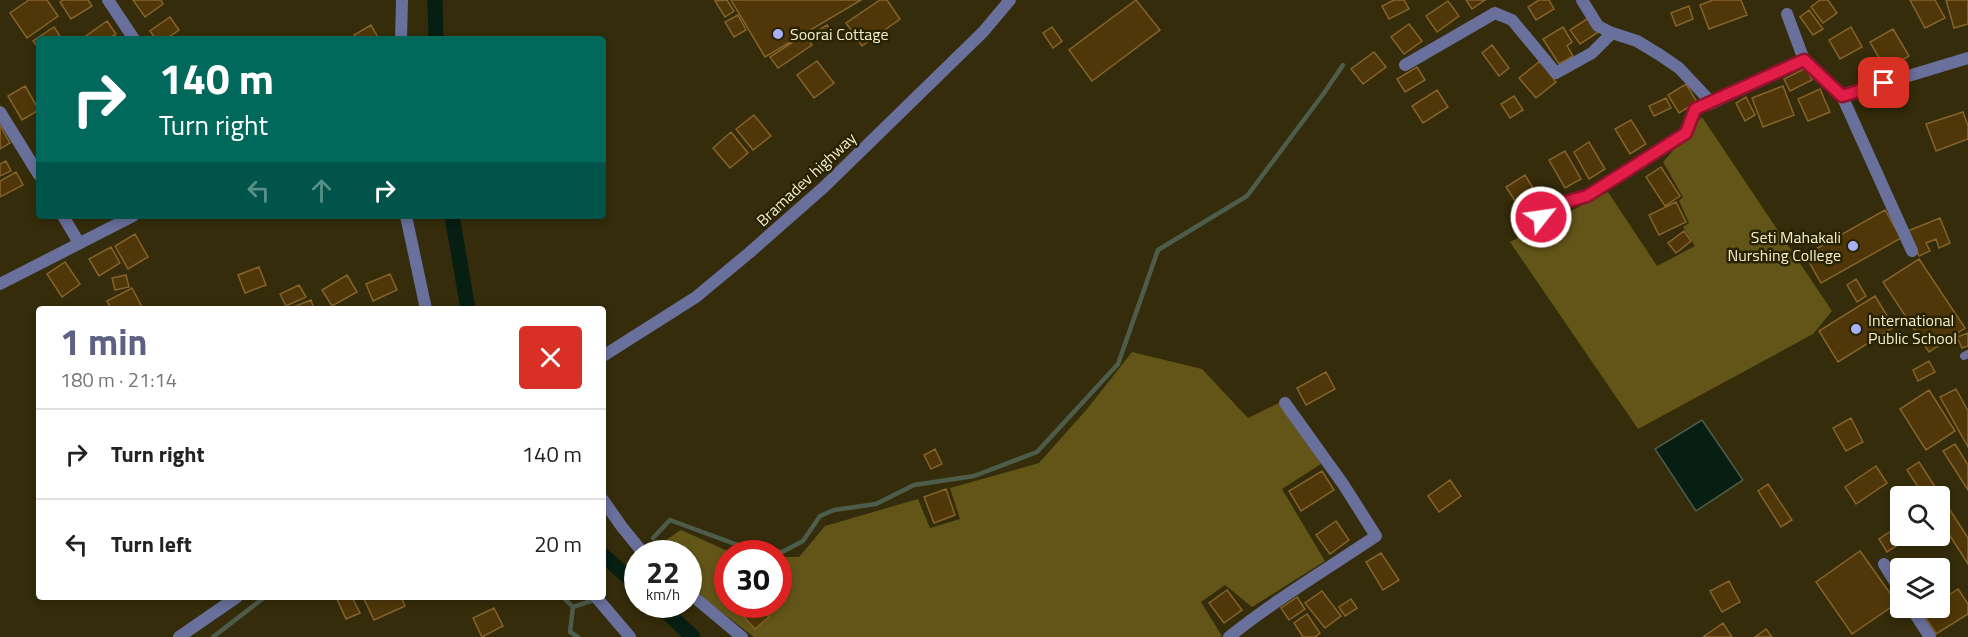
<!DOCTYPE html>
<meta charset="utf-8">
<style>
:root{--surface:#fff;--page:#f2f2f2;--text:#222;--muted:#767676;--line:#e0e0e0;--accent:#5d6284}
body{margin:0;font-family:"Titillium Web",sans-serif;background:var(--page);color:var(--text);height:100vh;display:flex;flex-direction:column;font-size:22px;white-space:nowrap}
*{box-sizing:border-box;margin:0}
p{font-size:20px;color:var(--muted)}
.icon{flex:none;width:33px;height:33px;fill:none;stroke:currentColor;stroke-width:2;stroke-linecap:round;stroke-linejoin:round}
.map{position:relative;flex:1;overflow:hidden}
.panel{position:absolute;left:36px;top:306px;width:570px;height:294px;display:flex;flex-direction:column;background:var(--surface);border-radius:6px;box-shadow:0 3px 9px #0003}
.panel>*{flex:none}
.hud{position:absolute;left:36px;top:36px;width:570px;height:183px;border-radius:6px;box-shadow:0 3px 9px #0003;background:#00695c;color:#fff;overflow:hidden}
.fabs{position:absolute;left:1890px;top:486px;display:grid;gap:12px}
.fabs a{display:grid;place-items:center;width:60px;height:60px;border-radius:6px;background:var(--surface);box-shadow:0 3px 9px #0003;font-size:30px}
.speed{position:absolute;left:624px;top:540px;display:flex;gap:12px;font-size:30px;font-weight:700;text-align:center}
.speed>*{display:grid;place-content:center;width:78px;height:78px;border-radius:50%;background:var(--surface);box-shadow:0 3px 9px #0003;line-height:1}
.speed small{font-size:15px;font-weight:400}
.speed .limit{border:9px solid #d22;background:#fff;color:#111}
.pin{position:absolute;display:grid;place-items:center;width:51px;height:51px;color:#fff;margin:-26px;border-radius:12px;box-shadow:0 3px 9px #0006}
.me{position:absolute;width:66px;margin:-33px;rotate:60deg;stroke-linejoin:round;filter:drop-shadow(0 0 4px #0008)}
.turn{display:flex;align-items:center;gap:21px;height:126px;padding:0 24px;font-size:27px}
.turn .icon{width:78px;height:78px;stroke-width:2.5}
.turn b{display:block;font-size:42px;line-height:51px}
.lanes{display:flex;align-items:center;height:57px;padding:0 24px;background:#0003;justify-content:center;gap:30px;direction:ltr}
.lanes .off{opacity:.35}
.round{display:grid;place-items:center;flex:none;width:63px;height:63px;border-radius:6px;background:var(--page)}
.head{display:flex;align-items:center;justify-content:space-between;height:102px;padding:0 24px}
h1{font-size:36px;font-weight:700;line-height:45px;color:var(--accent)}
ul{padding:0;list-style:none}
li{display:flex;align-items:center;gap:18px;height:90px;padding:0 24px;border-top:2px solid var(--line)}
li div{flex:1}
li b{display:block;font-size:22px}
li em{font-style:normal}
.map>svg:first-child{display:block}
.green{fill:#625517}
.water{fill:#071e12;stroke:#4e5c4a;stroke-width:1.5}
.lines{fill:none;stroke-linecap:round;stroke-linejoin:round}
.stream{stroke:#4e5c4a;stroke-width:4.5}
.canal{stroke:#071e12;stroke-width:15}
.building{fill:#503709;stroke:#85632a;stroke-width:1.5}
.service{stroke:#69709c;stroke-width:8}
.minor{stroke:#69709c;stroke-width:12}
.tertiary{stroke:#69709c;stroke-width:12}
.route-casing{stroke:#92132f;stroke-width:15}
.route{stroke:#e11d48;stroke-width:10}
.poi-dot{fill:#a6b1fc;stroke:#2a2301;stroke-width:2}
.labels{text-anchor:middle;stroke-width:5;stroke-linejoin:round;paint-order:stroke}
.poi-label{font-size:16px;fill:#f3edcc;stroke:#2a2301;text-anchor:start}
.street-label{font-size:16px;fill:#f3edcc;stroke:#2a2301}
</style>
<div class="map">
<svg width="1968" height="637" viewBox="0 0 1968 637">
<rect width="100%" height="100%" fill="#342c0a"/>
<path class="green" d="M1702,117l130,194 -19,23 -175,95 -128,-187 98,-50 49,74 38,-20 -12,-19 6,-4 -10,-22 4,-4 -20,-35z
M1132,352l70,17 46,49 33,-16 40,62 -39,25 43,72 -73,46 -27,-22 -24,17 21,34 -2,1h-466l-52,-40 -13,-28 -1,-15 -18,-1 -13,-7 24,-16 51,23 -4,1v50h50l1,-47h20l26,-31 93,-27 12,29 30,-9 -10,-31 89,-25 48,-54z"/>
<path class="water" d="M1702,420l41,60 -47,31 -41,-62z"/>
<g class="lines">
<path class="stream" d="M653,538l17,-18 84,31 28,1 21,-11 17,-25 14,-6 42,-6 38,-19 60,-9 63,-24 81,-88 40,-114 89,-54 77,-103 19,-28
M563,597l10,10
M213,637l52,-40
M578,637l-8,-5 3,-25 18,-6"/>
<path class="canal" d="M435,0l1,39
M452,216l16,93
M603,555l35,31
M658,604l35,33"/>
</g>
<path class="building" d="M29,0h18l11,16 -31,22 -17,-25z
M63,0h25l4,6 -21,13 -11,-17z
M133,0h28l2,4 -18,13z
M727,0l7,11 -9,6 -10,-16z
M731,0h130l-96,57z
M880,0h7l13,19 -38,27 -16,-23z
M1136,0l24,30 -68,51 -23,-31z
M1394,0h10l5,9 -20,10 -7,-13z
M1466,0h19l-13,9z
M1539,0h10l5,9 -18,11 -8,-13z
M1713,0h28l6,15 -38,14 -9,-24z
M1820,0h8l9,13 -14,10 -12,-16z
M1910,0h25l10,18 -20,10z
M1946,0h22v24l-14,4z
M1448,1l11,15 -22,16 -11,-16z
M1689,6l4,13 -17,7 -5,-13z
M1809,10l14,19 -10,6 -13,-18z
M738,15l8,15 -12,7 -9,-15z
M170,17l9,13 -13,9h-10l-6,-8z
M1590,17l10,14 -20,13 -10,-14z
M107,21l9,13 -8,5h-20l-2,-3z
M1409,24l13,17 -18,13 -13,-17z
M371,25l8,14h-23l-2,-4z
M827,25l5,7 -14,10 -5,-8z
M54,27l8,12h-23v10l-6,-8z
M1052,27l10,14 -9,7 -10,-15z
M1563,27l9,15 -5,4 6,10 -14,8 -16,-25z
M1851,27l11,20 -22,12 -11,-19z
M1893,29l16,27 -23,14 -16,-28z
M805,34l7,11 -34,23 -8,-11z
M1492,45l17,23 -10,8 -17,-23z
M1374,52l12,15 -23,17 -12,-15z
M817,61l17,22 -20,15 -17,-23z
M1540,61l16,21 -20,16 -17,-20z
M1417,67l8,13 -20,12 -8,-13z
M1806,68l6,12 -22,11 -6,-12z
M1686,84l11,18 -18,11 -11,-18z
M25,86l14,24 -17,10 -14,-24z
M1783,86l11,29 -31,12 -11,-29z
M1820,89l10,23 -22,9 -10,-22z
M1437,90l11,17 -25,16 -11,-17z
M1514,96l9,14 -13,8 -9,-14z
M1746,97l9,18 -10,6 -9,-18z
M1666,98l5,10 -17,8 -5,-10z
M1963,112l5,14v13l-32,12 -10,-27z
M754,115l17,21 -18,14 -17,-21z
M1631,120l15,24 -16,10 -15,-25z
M0,125l10,18 -10,6z
M731,132l17,21 -18,15 -17,-20z
M1589,142l16,27 -16,10 -15,-27z
M1565,151l16,28 -16,9 -16,-28z
M6,161l5,10 -11,5v-12z
M1661,167l19,29 -15,10 -19,-29z
M16,172l7,13 -23,12v-16z
M1525,175l16,26 -19,11 -16,-25z
M1676,202l10,20 -27,13 -10,-20z
M1885,210l16,28 -80,45 -16,-28z
M1940,218l10,25 -11,5 -3,-9 -10,4 4,8 -11,5 -11,-25z
M1684,231l7,10 -15,12 -8,-10z
M135,234l13,23 -20,12 -13,-23z
M111,247l9,16 -21,13 -10,-17z
M1919,259l46,69 -36,24 -46,-70z
M65,262l15,22 -18,13 -15,-23z
M259,267l7,18 -21,8 -7,-18z
M390,274l7,16 -24,11 -7,-17z
M126,275l3,12 -14,3 -3,-12z
M347,275l10,17 -25,14 -10,-16z
M1856,279l10,17 -9,6 -10,-17z
M299,285l7,12 -20,9 -6,-12z
M132,288l10,19 -3,2h-28l-4,-8z
M1875,296l19,31 -56,35 -19,-31z
M311,300l3,9h-26z
M1968,333v13l-6,2 -5,-11z
M1929,361l6,11 -17,9 -5,-11z
M1326,372l9,17 -29,16 -9,-17z
M1956,389l12,22v36l-28,-50z
M1929,390l26,41 -29,19 -26,-41z
M1851,418l12,24 -17,9 -13,-23z
M1955,444l13,21v25l-25,-39z
M935,449l7,15 -11,5 -7,-14z
M1919,462l49,76v26l-28,-44v-24h-16l-17,-26z
M1876,466l11,17 -31,21 -11,-17z
M1322,471l12,19 -33,21 -12,-20z
M1450,480l11,16 -22,16 -11,-16z
M1768,484l24,36 -11,7 -23,-36z
M946,489l9,26 -21,8 -10,-26z
M1336,521l13,19 -19,14 -14,-19z
M1900,525v11h12l-25,16 -8,-13z
M1860,551l37,52 -45,31 -36,-52z
M1381,553l18,27 -16,10 -17,-28z
M1729,581l11,21 -18,10 -12,-21z
M1958,589l10,15v10l-32,20 -14,-22 7,-4h11v-7z
M1227,590l15,20 -18,13 -15,-20z
M1322,591l19,25 -16,12 -20,-25z
M341,597h11l8,16 -14,6 -9,-20z
M363,597h38l4,9 -31,14z
M1297,597l8,12 -16,11 -8,-12z
M1351,599l6,9 -12,8 -6,-9z
M743,604h14l12,13 -14,12 -17,-19z
M494,608l9,18 -21,11 -9,-19z
M1307,614l13,19 -5,4h-12l-9,-14z
M1723,623l9,14h-29z
M1766,629l6,8h-17z"/>
<g class="lines">
<path class="service" d="M1964,356l4,-2"/>
<path class="minor" d="M108,0l26,39
M1582,0l16,26 14,7 25,8 23,14 19,13 33,35 92,-43
M1787,14l17,46 38,36 70,155
M401,39l1,-39
M1405,65l90,-52 17,7 44,53 36,-20 20,-20
M1842,96l126,-38
M0,112l39,63
M63,216l16,27
M406,216l20,93
M1541,217l21,-14 25,-7 90,-57c12,-8 14,-16 18,-30l17,-6
M0,284l133,-68
M603,500l19,27 22,27
M1884,564l16,26
M688,592l54,45
M596,597l34,40
M1911,608l19,29
M1229,637c46,-37 98,-68 147,-101l-33,-52 -58,-81"/>
<path class="tertiary" d="M603,356l93,-59 53,-44 75,-66 159,-155 27,-32
M179,637l58,-40"/>
</g>
<g class="lines">
<defs>
<path id="route" d="M1541,217l21,-14 25,-7 99,-63 9,-24 109,-49 38,36 42,-13"/>
</defs>
<use href="#route" class="route-casing"/>
<use href="#route" class="route"/>
</g>
<g class="poi-dot">
<circle cx="778" cy="34" r="6"/>
<circle cx="1853" cy="246" r="6"/>
<circle cx="1856" cy="329" r="6"/>
</g>
<g class="labels">
<g class="poi-label">
<text x="790" y="40">Soorai Cottage</text>
<text x="1841" y="243" text-anchor="end">Seti Mahakali<tspan x="1841" dy="18">Nurshing College</tspan></text>
<text x="1868" y="326">International<tspan x="1868" dy="18">Public School</tspan></text>
</g>
<g class="street-label">
<text transform="translate(806 179) rotate(-43)" y="6">Bramadev highway</text>
</g>
</g>
</svg>
<div class="fabs">
<a><svg class="icon" aria-label="search" viewBox="0 0 24 24"><circle cx="10" cy="10" r="6"/><path d="M15 15l6 6"/></svg></a>
<a><svg class="icon" aria-label="layers" viewBox="0 0 24 24"><path d="M12 4l9 5-9 5-9-5zM3 14l9 5 9-5"/></svg></a>
</div>
<div class="speed"><div>22<small>km/h</small></div><div class="limit">30</div></div>
<div class="pin" style="left:1884px;top:83px;background:#d93025"><svg class="icon" aria-label="arrive" viewBox="0 0 24 24"><path d="M6 21V4h12l-3 4 3 4H6"/></svg></div>
<svg class="me" style="left:1541px;top:217px" viewBox="-20 -20 40 40"><circle r="17" fill="#e11d48" stroke="#fff" stroke-width="3"/><path d="M0-11L8 9 0 5-8 9z" fill="#fff"/></svg>
<div class="hud">
<div class="turn"><svg class="icon" aria-label="right" viewBox="0 0 24 24"><path d="M7 20v-9h11M14 6l5 5-5 5"/></svg><div><b>140 m</b>Turn right</div></div>
<div class="lanes"><svg class="icon off" aria-label="left" viewBox="0 0 24 24"><path d="M17 20v-9H6M10 6l-5 5 5 5"/></svg><svg class="icon off" aria-label="ahead" viewBox="0 0 24 24"><path d="M12 20V5M6 11l6-6 6 6"/></svg><svg class="icon" aria-label="right" viewBox="0 0 24 24"><path d="M7 20v-9h11M14 6l5 5-5 5"/></svg></div>
</div>
<section class="panel">
<div class="head"><div><h1>1 min</h1><p>180 m · 21:14</p></div><a class="round" style="background:#d93025;color:#fff"><svg class="icon" aria-label="close" viewBox="0 0 24 24"><path d="M6 6l12 12M18 6L6 18"/></svg></a></div>
<ul>
<li><svg class="icon" aria-label="right" viewBox="0 0 24 24"><path d="M7 20v-9h11M14 6l5 5-5 5"/></svg><div><b>Turn right</b></div><em>140 m</em></li>
<li><svg class="icon" aria-label="left" viewBox="0 0 24 24"><path d="M17 20v-9H6M10 6l-5 5 5 5"/></svg><div><b>Turn left</b></div><em>20 m</em></li>
</ul>
</section>
</div>
